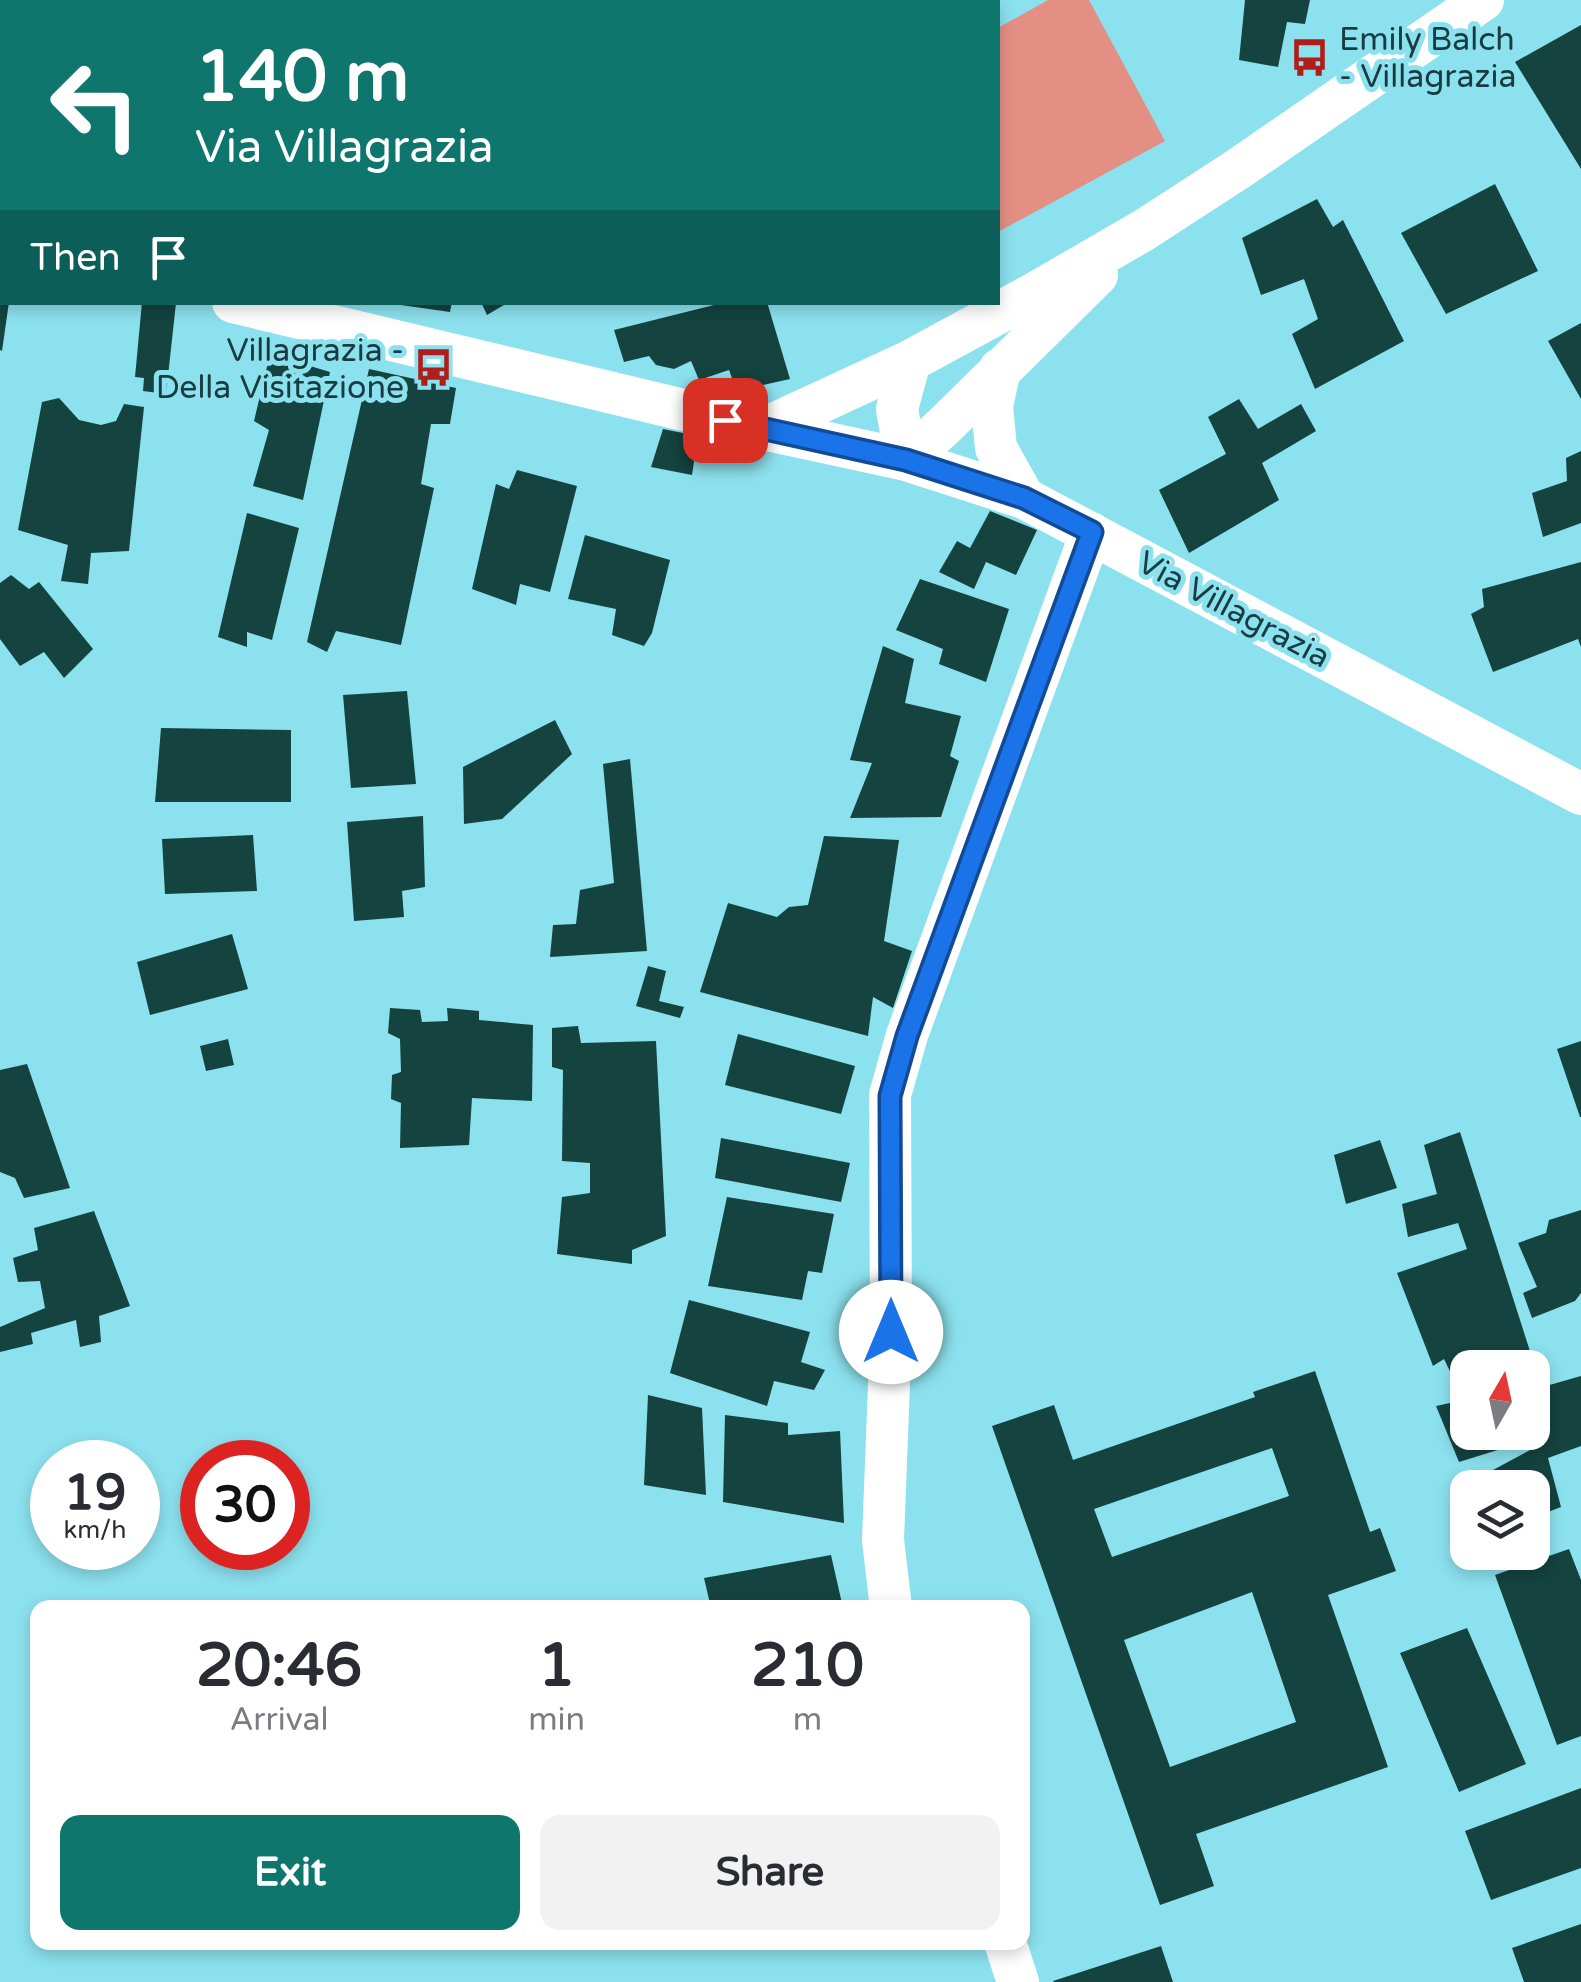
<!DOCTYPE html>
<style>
:root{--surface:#fff;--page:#f2f2f3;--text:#2b2b33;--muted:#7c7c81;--accent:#0f766e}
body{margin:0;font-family:"Varela Round",sans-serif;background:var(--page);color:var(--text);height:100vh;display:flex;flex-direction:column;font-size:38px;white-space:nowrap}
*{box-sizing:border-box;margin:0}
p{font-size:32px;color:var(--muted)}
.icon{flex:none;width:55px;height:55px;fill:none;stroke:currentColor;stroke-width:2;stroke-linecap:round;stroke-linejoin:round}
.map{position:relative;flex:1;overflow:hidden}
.details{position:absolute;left:30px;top:1600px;width:1000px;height:350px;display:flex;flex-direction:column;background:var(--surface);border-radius:20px;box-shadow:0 5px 15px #0003}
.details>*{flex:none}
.top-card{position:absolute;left:0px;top:0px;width:1000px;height:305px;box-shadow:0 5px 15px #0003;background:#0f766e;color:#fff;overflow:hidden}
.needle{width:65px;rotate:9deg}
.controls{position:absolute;left:1450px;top:1350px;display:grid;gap:20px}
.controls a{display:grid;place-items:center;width:100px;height:100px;border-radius:20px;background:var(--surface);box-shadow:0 5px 15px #0003;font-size:50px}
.speed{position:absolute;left:30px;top:1440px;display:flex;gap:20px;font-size:50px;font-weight:700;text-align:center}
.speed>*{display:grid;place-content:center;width:130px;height:130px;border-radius:50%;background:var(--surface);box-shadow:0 5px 15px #0003;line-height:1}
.speed small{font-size:25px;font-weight:400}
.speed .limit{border:15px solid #d22;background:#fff;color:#111}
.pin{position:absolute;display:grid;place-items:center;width:85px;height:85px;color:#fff;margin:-42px;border-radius:20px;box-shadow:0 5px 15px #0006}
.me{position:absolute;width:110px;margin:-55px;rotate:0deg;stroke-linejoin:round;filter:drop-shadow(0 0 8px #0008)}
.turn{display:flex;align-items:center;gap:35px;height:210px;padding:0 30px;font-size:45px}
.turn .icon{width:130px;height:130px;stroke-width:2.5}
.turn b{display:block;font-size:70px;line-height:85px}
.then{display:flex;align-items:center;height:95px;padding:0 30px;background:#0003;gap:20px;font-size:38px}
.eta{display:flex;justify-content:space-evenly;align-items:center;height:170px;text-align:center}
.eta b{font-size:60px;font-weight:800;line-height:70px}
.primary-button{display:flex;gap:20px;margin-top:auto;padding:20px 30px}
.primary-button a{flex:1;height:115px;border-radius:20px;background:var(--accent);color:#fff;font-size:40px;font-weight:800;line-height:115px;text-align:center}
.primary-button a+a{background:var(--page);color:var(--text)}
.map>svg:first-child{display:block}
.green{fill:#e48f84}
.building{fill:#144340;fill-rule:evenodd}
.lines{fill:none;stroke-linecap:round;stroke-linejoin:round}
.street{stroke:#fff;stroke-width:42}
.route-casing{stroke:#114b97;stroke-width:25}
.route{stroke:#1a73e8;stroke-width:18}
.labels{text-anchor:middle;stroke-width:10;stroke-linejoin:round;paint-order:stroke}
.poi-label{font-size:32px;fill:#183c41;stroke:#8ce1ee;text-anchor:start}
.street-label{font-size:32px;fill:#183c41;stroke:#8ce1ee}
</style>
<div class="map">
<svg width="1581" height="1982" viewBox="0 0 1581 1982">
<rect width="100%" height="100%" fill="#8ce1ee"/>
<path class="green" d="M1048,0h41l76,141 -167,91v-204z"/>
<path class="building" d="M1245,0h65l-5,24 -18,-2 -9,45 -39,-7z
M1581,25v144l-66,-107z
M1495,184l43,87 -92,43 -45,-81z
M1317,199l16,28 10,-7 61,121 -89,48 -23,-55 26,-15 -14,-40 -43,16 -19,-57z
M0,302h9l-7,49 -2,-1z
M142,302l34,1 -10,91 -23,-3 1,-13 -9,-1z
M401,302h51l-2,10 -49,-7z
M481,302h28l-22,13z
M726,302h41l23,77 -53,12 -8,-21 -30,10 -8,-19 -17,8 -18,-4 -7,-9 -25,6 -10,-32z
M1581,323v76l-33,-58z
M270,354l60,18 -27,128 -50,-14 16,-56 -15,-9z
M369,369l87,19 -6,36h-19l-10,60 13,4 -33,157 -65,-14 -9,21 -20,-10z
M59,398l20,22 22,5 15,-4 8,-17 20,3 -15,144 -38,2 -3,31 -27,-3 7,-36 -50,-15 24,-128z
M1239,399l19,30 43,-25 15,27 -54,32 17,37 -90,53 -30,-63 67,-36 -18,-37z
M663,429l35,7 -6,39 -41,-8z
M1581,451v72l-38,14 -11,-44 35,-12 -1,-23z
M517,470l60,16 -27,106 -30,-8 -4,21 -44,-16 24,-105 13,5z
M990,511l47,19 -21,45 -30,-13 -12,27 -35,-17 18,-31 13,7z
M247,513l52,15 -27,112 -25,-8v15l-29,-10z
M585,535l85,25 -18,73 -8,13 -32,-11 4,-26 -48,-10z
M1581,562v85l-3,-8 -85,33 -22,-58 13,-7 -2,-18z
M11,575l18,14 10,-7 54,67 -29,29 -20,-26 -24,14 -20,-27v-56z
M920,579l89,30 -23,73 -47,-18 4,-15 -47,-19z
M883,646l31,13 -9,44 56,13 -11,40 9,5 -18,56 -91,1 22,-55 -22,-3z
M407,691l9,93 -65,4 -8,-93z
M555,720l17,34 -70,65 -38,5 -1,-57z
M161,728l130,2v72h-136z
M630,759l17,192 -97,6 3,-32 23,-1 4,-34 34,-7 -11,-119z
M423,816l2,71 -23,4 2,26 -50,4 -7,-99z
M253,835l4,56 -92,3 -3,-55z
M824,836l75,4 -15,101 28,10 -19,57 -20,-11 -5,39 -168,-44 28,-89 49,14 12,-10 19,-2z
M232,934l16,55 -98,26 -13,-53z
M648,966l18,5 -7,30 25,6 -4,11 -44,-12z
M390,1008l30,2 2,12 26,-1 -1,-13 32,3v9l54,5 -1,76 -60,-3 -3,47 -69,3 1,-45 -10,-4 1,-24 9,-3 -1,-33 -12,-6z
M578,1026l3,17 75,-2 10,195 -34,14v14l-75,-10 5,-57 28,-4v-30l-28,-2 1,-91 -11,-3v-39z
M738,1034l117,32 -14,48 -116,-29z
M228,1039l6,26 -28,6 -6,-25z
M1581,1041v76h-1l-23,-68z
M27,1064l43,124 -46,10 -9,-20 -15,-6v-102z
M1460,1132l76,238 -4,3v-5h-64v64h46l3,12 -58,18 -23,-56 28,-6 -20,-41 -11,7 -36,-93 70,-24 -9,-26 -50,14 -6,-33 35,-10 -13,-49z
M721,1138l129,25 -9,39 -126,-24z
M1380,1140l17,48 -51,16 -12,-49z
M727,1197l107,17 -12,59 -14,-2 -6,29 -94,-14z
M1581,1210v83l-6,8 -43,17 -9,-25 14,-6 -19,-44 28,-10 3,-13z
M94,1211l36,95 -31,10 2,26 -21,5 -4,-27 -45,13 2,11 -33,8v-25l45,-19 -5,-27 -22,1 -5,-24 25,-8 -4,-22z
M689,1300l121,32 -9,30 24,8 -11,20 -40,-9 -7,25 -97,-33z
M1315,1371l55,161 10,-4 16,43 -68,24 60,172 -192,67 18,52 -54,19 -168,-479 62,-21 19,55 182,-63 -2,-5zM1272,1448l17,48 -177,61 -18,-48zM1252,1592l44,130 -126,45 -46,-127z
M1581,1376v70l-33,12 13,49 -29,11v-30h-64l-1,-4 67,-36 -2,-16v-42z
M648,1395l54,13 4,87 -62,-10z
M725,1415l63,8v12l52,-4 4,92 -121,-21z
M1569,1549l12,31v156l-24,9 -62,-170z
M831,1555l12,53h-132l-7,-30z
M1467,1628l59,136 -67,28 -59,-139z
M1581,1788v80l-90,32 -26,-69z
M1581,1924v58h-57l-12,-34z
M1161,1946l12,36h-119l-1,-1z"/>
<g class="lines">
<path class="street" d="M327,0v2
M0,247l2,1
M233,302l530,127 143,31 118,38 557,296
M1000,369l-8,37 4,42 28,50
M763,429l147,-68 127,-69 107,-62 94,-61 245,-169
M906,460l38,-34 153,-151
M906,460l-9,-51 13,-48
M891,1608l-8,-68 8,-208 -1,-237 17,-60 184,-502
M1005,1942l13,40"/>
</g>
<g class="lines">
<defs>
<path id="route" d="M725,420l181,40 118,38 68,34 -185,504 -17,60 1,236"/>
</defs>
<use href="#route" class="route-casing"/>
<use href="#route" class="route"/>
</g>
<defs>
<symbol id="bus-bare" viewBox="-9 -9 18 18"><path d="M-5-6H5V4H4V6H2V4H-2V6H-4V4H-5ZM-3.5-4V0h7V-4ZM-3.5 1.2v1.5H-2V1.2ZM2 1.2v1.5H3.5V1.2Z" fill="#af1e1a" stroke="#8ce1ee" stroke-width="2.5" paint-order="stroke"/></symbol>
</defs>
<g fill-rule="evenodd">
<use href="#bus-bare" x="1282" y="30" width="55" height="55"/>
<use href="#bus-bare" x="406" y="340" width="55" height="55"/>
</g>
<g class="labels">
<g class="poi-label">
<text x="1339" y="50">Emily Balch<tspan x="1339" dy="37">- Villagrazia</tspan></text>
<text x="404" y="361" text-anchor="end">Villagrazia -<tspan x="404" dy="37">Della Visitazione</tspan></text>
</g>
<g class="street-label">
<text transform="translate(1234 609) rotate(28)" y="11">Via Villagrazia</text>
</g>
</g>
</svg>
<div class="controls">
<a><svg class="needle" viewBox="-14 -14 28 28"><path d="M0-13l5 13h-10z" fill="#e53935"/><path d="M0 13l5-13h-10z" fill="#7c7c81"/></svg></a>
<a><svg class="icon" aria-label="layers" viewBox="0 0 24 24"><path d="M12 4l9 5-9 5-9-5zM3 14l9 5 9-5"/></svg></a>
</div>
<div class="speed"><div>19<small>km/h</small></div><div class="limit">30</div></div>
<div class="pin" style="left:725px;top:420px;background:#d93025"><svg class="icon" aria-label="arrive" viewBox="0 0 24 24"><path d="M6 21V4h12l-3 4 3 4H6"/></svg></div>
<svg class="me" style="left:891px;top:1332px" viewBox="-20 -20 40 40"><circle r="19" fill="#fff"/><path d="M0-13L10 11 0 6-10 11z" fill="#1a73e8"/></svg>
<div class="top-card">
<div class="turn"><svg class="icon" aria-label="left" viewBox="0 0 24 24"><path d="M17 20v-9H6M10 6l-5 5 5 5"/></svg><div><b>140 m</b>Via Villagrazia</div></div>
<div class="then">Then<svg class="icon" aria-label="arrive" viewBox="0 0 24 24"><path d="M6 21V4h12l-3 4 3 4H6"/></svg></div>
</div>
<section class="details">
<div class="eta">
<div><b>20:46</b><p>Arrival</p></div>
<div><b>1</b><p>min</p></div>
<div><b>210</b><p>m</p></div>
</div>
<div class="primary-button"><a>Exit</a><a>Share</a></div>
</section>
</div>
